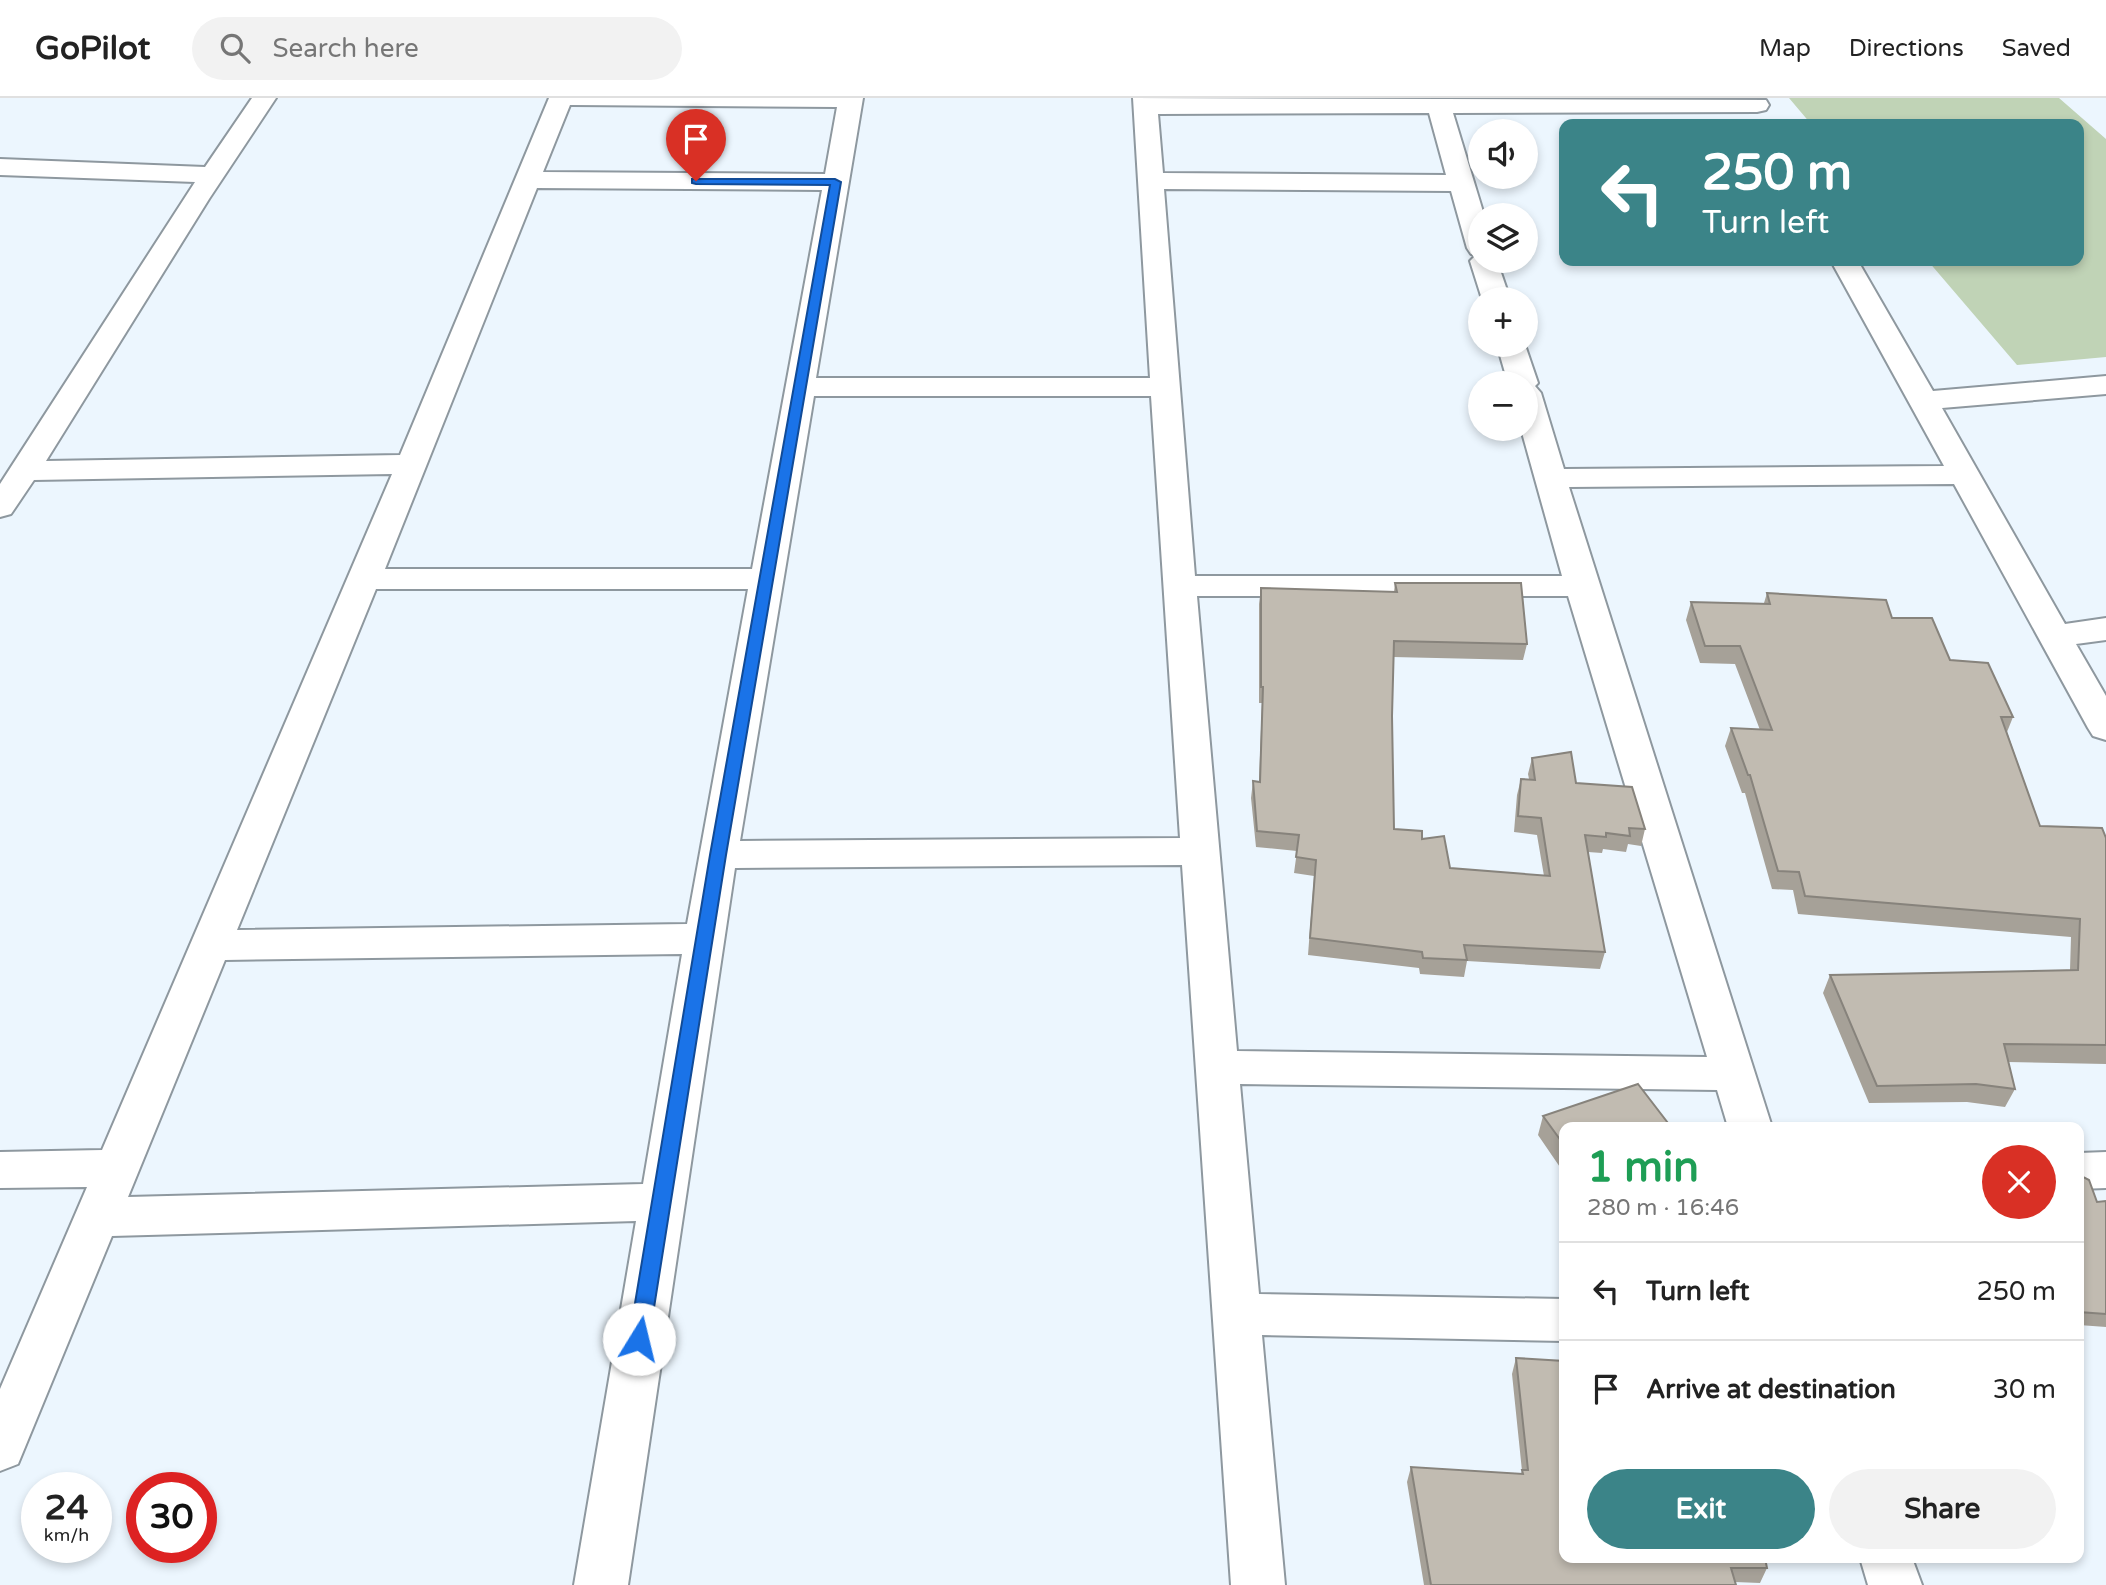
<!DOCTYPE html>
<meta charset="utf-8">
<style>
:root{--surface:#fff;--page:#f2f2f2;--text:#222;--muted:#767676;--line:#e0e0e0;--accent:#3b8488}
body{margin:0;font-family:"Varela Round",sans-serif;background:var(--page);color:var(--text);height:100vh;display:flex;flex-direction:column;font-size:26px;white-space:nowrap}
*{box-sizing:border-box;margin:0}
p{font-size:23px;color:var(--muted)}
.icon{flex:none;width:38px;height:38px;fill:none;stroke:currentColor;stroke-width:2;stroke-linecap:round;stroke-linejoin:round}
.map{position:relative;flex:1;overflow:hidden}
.drawer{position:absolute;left:1559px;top:1024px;width:525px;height:441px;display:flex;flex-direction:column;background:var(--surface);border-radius:14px;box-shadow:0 4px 10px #0003}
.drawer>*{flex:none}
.banner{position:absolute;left:1559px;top:21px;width:525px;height:147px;border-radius:14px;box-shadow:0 4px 10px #0003;background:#3b8488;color:#fff;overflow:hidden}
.fabs{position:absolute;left:1468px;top:21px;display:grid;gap:14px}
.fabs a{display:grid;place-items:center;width:70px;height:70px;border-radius:50%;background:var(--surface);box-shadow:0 4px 10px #0003;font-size:35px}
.speed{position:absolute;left:21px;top:1374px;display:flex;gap:14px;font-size:35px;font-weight:700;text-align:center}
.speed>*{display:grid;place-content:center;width:91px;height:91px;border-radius:50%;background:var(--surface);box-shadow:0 4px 10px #0003;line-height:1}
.speed small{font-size:18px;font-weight:400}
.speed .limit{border:10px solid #d22;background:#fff;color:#111}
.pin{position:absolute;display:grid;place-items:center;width:60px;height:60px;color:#fff;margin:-72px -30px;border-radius:50% 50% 50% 0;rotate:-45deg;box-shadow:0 0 7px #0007}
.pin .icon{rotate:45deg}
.me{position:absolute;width:77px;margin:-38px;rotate:9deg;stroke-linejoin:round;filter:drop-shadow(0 0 5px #0008)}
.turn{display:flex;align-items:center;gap:24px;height:147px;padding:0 28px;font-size:32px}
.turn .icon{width:91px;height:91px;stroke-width:2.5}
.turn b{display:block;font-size:49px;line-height:60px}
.round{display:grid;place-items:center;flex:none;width:74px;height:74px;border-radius:37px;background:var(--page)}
.overview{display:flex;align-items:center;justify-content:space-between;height:119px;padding:0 28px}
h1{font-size:42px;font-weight:800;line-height:52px;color:#1e9e55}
.button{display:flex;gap:14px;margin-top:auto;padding:14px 28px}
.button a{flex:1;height:80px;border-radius:42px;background:var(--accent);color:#fff;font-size:28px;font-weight:800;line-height:80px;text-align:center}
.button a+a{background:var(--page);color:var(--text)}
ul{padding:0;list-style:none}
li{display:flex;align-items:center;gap:21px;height:98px;padding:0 28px;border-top:2px solid var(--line)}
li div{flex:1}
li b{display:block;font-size:26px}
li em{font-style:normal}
header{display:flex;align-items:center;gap:42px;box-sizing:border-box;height:98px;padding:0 35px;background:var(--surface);border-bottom:2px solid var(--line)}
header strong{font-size:33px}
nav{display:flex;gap:38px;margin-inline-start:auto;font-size:24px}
.search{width:490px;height:63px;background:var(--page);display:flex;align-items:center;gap:18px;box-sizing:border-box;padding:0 24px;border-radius:38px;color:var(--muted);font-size:26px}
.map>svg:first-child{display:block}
.green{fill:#c0d3b6}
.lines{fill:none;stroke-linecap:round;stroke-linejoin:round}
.street-casing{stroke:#8e989f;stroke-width:4}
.street{fill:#fff;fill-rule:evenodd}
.wall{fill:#a6a198}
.building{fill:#c1bbb1;stroke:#87837c;stroke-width:2}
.route{fill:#1a73e8;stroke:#114b97;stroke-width:2}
</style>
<header>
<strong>GoPilot</strong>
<div class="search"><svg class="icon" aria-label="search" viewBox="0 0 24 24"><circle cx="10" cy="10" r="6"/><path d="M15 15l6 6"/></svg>Search here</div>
<nav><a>Map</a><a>Directions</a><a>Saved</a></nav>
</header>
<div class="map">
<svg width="2106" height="1487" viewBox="0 0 2106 1487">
<rect width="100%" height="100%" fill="#ecf6fe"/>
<path class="green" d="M1789,0h270l47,41v218l-89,8 -89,-104h151v-137h-268z"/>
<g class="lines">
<defs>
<path id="street" d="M252,0h24l-67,101 -163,262 354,-6 149,-357h314l-47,280h334l-17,-280 633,2 3,5 -3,5 -9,2 -304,1 31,102h-4v46h17l13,38h-28l-12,-38 6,-6 -5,-1 -4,-6 -16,-57 -287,-2 31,387h367l-41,-147h5v-46h-18l-11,-38h28l13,38 -3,3 6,7 23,76 380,-3 -113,-205h27l75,130 173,-15v18l-164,14 123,216 41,-6v22l-30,4 30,52v44l-13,-4 -5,-8 -134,-244 -385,3 203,640h-44l-11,-37 -477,-6 19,210 305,5v42l-302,-6 23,250h-54l-49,-720 -447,3 -107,717h-54l62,-364 -524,15 -94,228 -18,7v-82l87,-202 -87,1v-36l102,-2 290,-676 -358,6 -23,34 -11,3v-33l195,-302 -195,-7v-16l205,8zM570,7h3l264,2 -12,67 -282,-2zM1429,15l17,62 -283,-2 -5,-59zM537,90l285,2 -70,379h-367zM814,298h337l29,442 -440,3zM376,491h372l-61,335 -450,6zM1197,498h371l139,461 -470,-6zM682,856l-39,230 -515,13 97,-237z
M2106,1054v36l-27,1v-36z
M1860,1460h52l10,27h-54z"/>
</defs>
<use href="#street" class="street-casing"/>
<use href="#street" class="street"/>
</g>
<path class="wall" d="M1395,485l132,61 -4,16 -130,-3 -1,59 2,113 28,10 28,29 94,8 -7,-41 -23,-3 3,-37 4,-16h8l-1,-5 4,-16 44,25 69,46 -4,17 -13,-2 -2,8 -23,-3 -1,4 -14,-1 17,100 -5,17 -133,-8 -3,16 -44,-3 -1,-6 -111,-13 6,-79 -20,-3 3,-22 -41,-4 -5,-49 2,-17 6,1 3,-79h-3v-99l2,-16 133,4z
M1767,495l125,25 58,42 63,57 -6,15 33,94 66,12v226l-98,-2 7,27 -10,18 -38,-5 -98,1 -46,-110 7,-18 240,-5 1,-33 -273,-23 -5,-24 -21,-1 -27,-96h-3l-17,-47 6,-18 29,2 -25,-66 -35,-1 -14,-43 5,-18 73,1z
M1543,1018l21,11v46l-26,-38z
M2079,1070l18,34 9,-1v126l-27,-2z
M1516,1260l251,210 -7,15 -25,-1 1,3h-312l-17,-103 4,-15 110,7 1,-3 -10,-97z"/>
<path class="building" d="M1395,485h126l6,61 -133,-3 -2,75 2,113 28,2v8l22,-3 6,32 100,8 -9,-58 -23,-2 3,-37 14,1 -3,-22 39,-6 5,31 56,4 13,42 -16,-1 1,8 -24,-3v4l-21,-2 20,117 -141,-7 3,15 -44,-2 -1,-6 -112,-14 6,-78 -20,-3 3,-22 -42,-4 -4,-50 7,1 3,-95h-2v-99l136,4z
M1767,495l119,7 6,18h40l18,42 38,3 25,54h-12l39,109 62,2 4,10v207l-102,-1 11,45 -39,-5 -99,2 -47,-111 248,-5 2,-51 -275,-23 -6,-24 -21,-1 -28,-96h-2l-17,-47 41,2 -32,-84h-35l-14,-44 79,2z
M1638,986l33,43h-107v18l-21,-29z
M2079,1070h4v9l6,3 8,22 9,-1v113l-27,-2z
M1516,1260l48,3v197h201l2,10h-36l5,17h-305l-20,-118 112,7 -1,-4h6z"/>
<path class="route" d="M692,81h143l6,3 -115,673 -77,484 -2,6 -8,2 -7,-2 -3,-6 81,-484 120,-670 -134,-1 -4,-1z"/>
</svg>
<div class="fabs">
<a><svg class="icon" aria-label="sound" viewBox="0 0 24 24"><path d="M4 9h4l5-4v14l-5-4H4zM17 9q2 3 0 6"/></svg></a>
<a><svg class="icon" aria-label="layers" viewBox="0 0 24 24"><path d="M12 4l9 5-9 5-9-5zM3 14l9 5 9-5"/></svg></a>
<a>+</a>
<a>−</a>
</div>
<div class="speed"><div>24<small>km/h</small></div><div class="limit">30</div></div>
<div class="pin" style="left:696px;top:83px;background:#d93025"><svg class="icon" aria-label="arrive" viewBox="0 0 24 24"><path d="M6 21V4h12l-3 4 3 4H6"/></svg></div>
<svg class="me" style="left:639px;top:1241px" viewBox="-20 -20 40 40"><circle r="19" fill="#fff"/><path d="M0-13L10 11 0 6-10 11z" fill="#1a73e8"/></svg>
<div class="banner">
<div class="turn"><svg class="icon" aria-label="left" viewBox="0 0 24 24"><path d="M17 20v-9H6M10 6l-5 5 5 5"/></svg><div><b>250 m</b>Turn left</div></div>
</div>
<section class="drawer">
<div class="overview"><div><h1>1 min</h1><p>280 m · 16:46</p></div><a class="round" style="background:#d93025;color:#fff"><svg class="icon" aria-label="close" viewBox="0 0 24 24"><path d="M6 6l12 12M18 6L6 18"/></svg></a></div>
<ul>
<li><svg class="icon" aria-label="left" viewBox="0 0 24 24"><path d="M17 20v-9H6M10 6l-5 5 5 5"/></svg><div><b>Turn left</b></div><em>250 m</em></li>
<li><svg class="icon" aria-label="arrive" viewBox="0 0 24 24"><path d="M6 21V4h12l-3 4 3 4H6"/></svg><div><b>Arrive at destination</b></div><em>30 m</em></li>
</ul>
<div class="button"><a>Exit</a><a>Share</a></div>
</section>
</div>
